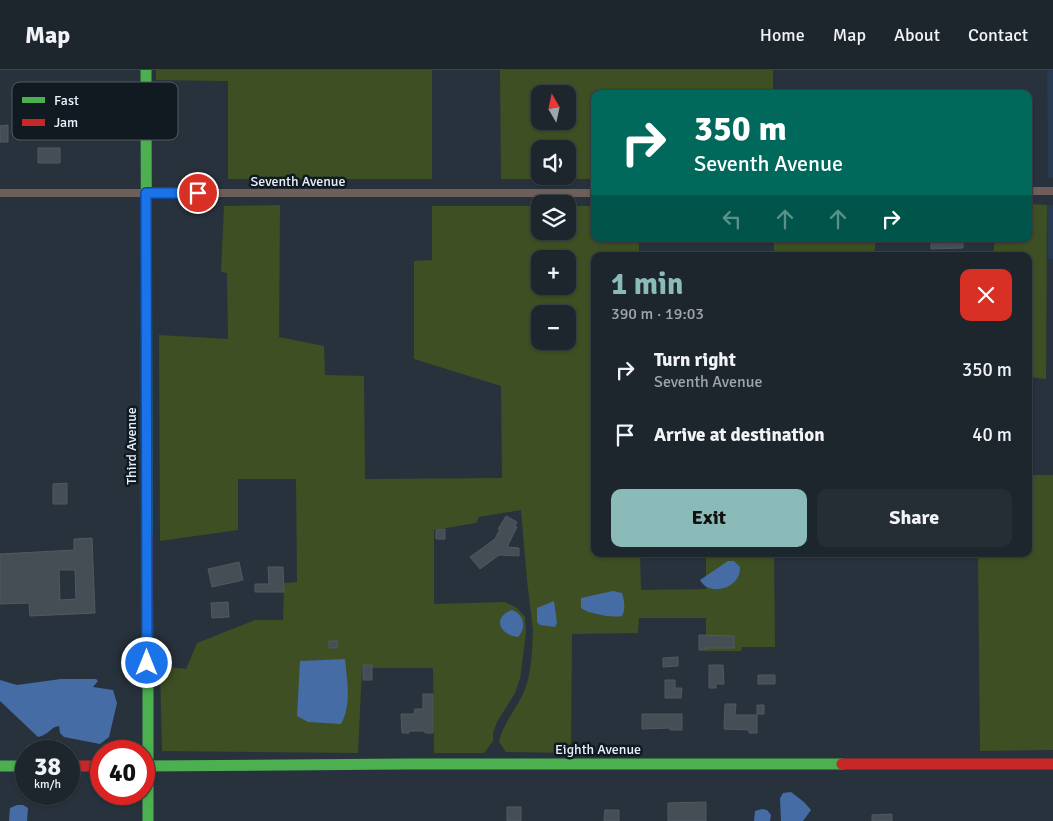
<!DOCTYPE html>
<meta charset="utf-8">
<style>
:root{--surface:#1e262d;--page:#262e35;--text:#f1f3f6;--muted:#a1a5aa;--line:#3c4349;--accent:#8bbbb9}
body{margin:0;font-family:Signika,sans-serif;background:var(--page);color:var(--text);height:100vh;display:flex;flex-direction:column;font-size:19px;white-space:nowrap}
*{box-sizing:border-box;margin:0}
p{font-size:16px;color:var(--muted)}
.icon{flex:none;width:28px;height:28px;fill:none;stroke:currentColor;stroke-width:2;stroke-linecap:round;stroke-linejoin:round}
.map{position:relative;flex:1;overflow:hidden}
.side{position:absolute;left:591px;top:182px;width:441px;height:305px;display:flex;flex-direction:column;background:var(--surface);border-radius:10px;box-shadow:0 1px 4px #0004,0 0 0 1px var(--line)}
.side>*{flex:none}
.top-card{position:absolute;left:591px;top:20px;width:441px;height:152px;border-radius:10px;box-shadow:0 1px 4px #0004,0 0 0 1px var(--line);background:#00695c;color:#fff;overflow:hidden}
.needle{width:32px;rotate:351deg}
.tools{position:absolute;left:531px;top:15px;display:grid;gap:10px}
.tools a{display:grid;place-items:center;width:45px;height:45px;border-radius:10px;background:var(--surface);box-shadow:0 1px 4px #0004,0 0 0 1px var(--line);font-size:25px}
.speed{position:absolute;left:15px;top:670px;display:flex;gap:10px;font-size:25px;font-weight:700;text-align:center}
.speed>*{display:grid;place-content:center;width:65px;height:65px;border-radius:50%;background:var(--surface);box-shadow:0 1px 4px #0004,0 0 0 1px var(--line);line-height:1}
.speed small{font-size:12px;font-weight:400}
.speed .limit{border:8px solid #d22;background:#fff;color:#111}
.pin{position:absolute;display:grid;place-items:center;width:42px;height:42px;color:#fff;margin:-21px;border:2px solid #fff;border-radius:50%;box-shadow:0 1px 5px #0007}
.me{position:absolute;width:55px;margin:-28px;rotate:0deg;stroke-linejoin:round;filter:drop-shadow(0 0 4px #0008)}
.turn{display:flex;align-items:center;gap:18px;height:105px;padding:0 20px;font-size:22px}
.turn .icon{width:65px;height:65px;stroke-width:2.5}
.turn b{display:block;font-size:35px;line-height:42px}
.lanes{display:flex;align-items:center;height:48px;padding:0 20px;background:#0003;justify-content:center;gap:25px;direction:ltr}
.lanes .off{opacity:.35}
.round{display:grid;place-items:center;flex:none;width:52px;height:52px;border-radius:10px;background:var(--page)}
.headline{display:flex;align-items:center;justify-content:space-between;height:85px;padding:0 20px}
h1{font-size:30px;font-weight:700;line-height:38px;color:var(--accent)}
.action{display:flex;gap:10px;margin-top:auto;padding:10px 20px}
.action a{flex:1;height:58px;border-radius:10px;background:var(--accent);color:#111;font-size:20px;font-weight:700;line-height:58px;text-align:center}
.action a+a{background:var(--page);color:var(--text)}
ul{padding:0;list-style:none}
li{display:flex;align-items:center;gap:15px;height:65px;padding:0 20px}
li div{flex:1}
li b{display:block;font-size:19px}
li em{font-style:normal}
header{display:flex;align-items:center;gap:30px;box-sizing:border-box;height:70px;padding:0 25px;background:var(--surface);border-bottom:1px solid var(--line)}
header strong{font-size:24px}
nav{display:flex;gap:28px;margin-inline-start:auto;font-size:18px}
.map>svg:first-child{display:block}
.built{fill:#263a51}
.green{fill:#3e4f23;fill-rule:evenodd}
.water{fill:#466ca6}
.building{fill:#454d55;stroke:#505962;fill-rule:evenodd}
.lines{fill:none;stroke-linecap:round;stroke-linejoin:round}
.street{stroke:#6e5f5b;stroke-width:8}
.fast{stroke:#4caf50;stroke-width:11}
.jam{stroke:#c62828;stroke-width:11}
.route-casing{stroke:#114b97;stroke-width:12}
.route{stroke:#1a73e8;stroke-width:9}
.labels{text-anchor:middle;stroke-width:5;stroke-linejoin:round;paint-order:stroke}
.street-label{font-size:14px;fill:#e7f2fe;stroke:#111921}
.key{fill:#111921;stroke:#515a63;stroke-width:1}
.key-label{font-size:14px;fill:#e7f2fe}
</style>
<header>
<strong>Map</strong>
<nav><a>Home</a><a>Map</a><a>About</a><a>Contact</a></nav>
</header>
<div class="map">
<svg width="1053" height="751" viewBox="0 0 1053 751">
<rect width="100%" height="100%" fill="#28323c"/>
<path class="built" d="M1047,0h6v108h-5z
M1047,135h6v54h-5z"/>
<path class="green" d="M156,0h276v109h-204v-98l-72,-1z
M500,0h273v24h-178v85h-94zM540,24h28v27h-28zM540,79h28v27h-28z
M1029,134l18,1 -1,174 -17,-2v-121h-36l2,-17h34z
M280,135l-1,132 45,9 1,29 39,1 1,103 137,-1 -1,-92 -87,-27v-98l18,-1v-54h108v25h28v-25h27v33h44v17h-44v298h45l1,36 65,-1v-35h68l1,93h-33l-1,4h-35v-33h-67l-1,15 -66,1 -1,119 -65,-1 -7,-10c4,-18 15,-30 23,-46 10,-19 10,-45 11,-66l-6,-50 -6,-70 -42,7 -3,6 -42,7v74l71,-2 12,6 8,9 1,16 -6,46 -5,14 -18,29 -4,11v8l-9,12h-50l-1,-85h-71l-4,85 -196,-2 -2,-85 26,3 11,-26 58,-23h28l1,-37 13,-1 -1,-103h-58v51l-78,11 -1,-206 69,4 -1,-66 -6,-1 3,-66zM540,189h28v27h-28zM540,244h28v27h-28z
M774,169h102l-2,17h-100z
M1029,405h24v275l-73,1 -2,-197h51z"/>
<path class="water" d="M728,491h6l6,6c1,22 -31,30 -40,13z
M613,521l9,2c2,7 4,16 0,23 -10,2 -33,-2 -41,-8v-10z
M554,531l3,22 -2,4 -15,-2 -3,-3v-14z
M512,540c12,4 15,18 6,27 -19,-2 -26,-20 -6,-27z
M345,589c2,22 7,45 -4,65l-33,-2 -11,-6 3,-55z
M61,609h35l2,2 -5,6 20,3 4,13 -8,34 -9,7 -36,-7 -4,-4 -1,-7c-9,1 -10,9 -21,11l-38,-36v-21l17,5z
M791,722l13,10 7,8 -8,11h-22l-1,-23 3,-5z
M17,735h6l5,3 -1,13h-18l1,-13z
M762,739l5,1 4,5 -1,6h-16l1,-10z"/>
<path class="building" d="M8,55v17h-8v-16z
M38,78h22v15h-22z
M931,169h32v9l-32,1z
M67,413v21h-14v-20z
M506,446l11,6 -2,4 2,1 -10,20 12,1v8l-20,-1 -19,14 -10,-12 25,-18 5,-10h-2z
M445,459v10h-9v-9z
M92,468l3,75 -65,3 -1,-13 -29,1v-50l74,-4v-11zM59,500h16l1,29 -16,1z
M239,492l4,18 -31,7 -4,-18z
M268,497h15l1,25h-29v-8h14z
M228,532l1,15 -17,1 -1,-15z
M699,565l35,1v12h-28v2h-7z
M329,571h8v7h-8z
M678,587v9l-15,1v-9z
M363,595h9v15h-9z
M709,595h14l1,19h-8v4h-7z
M758,605h17v9h-17z
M665,610h10v8h7l-1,10h-16z
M423,624h10v39h-8v-2h-16v2h-7l-1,-19h13l1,-5h8z
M725,634h11l-1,11h22v18h-8v-3l-25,-1z
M757,635h7v9h-7z
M642,644h40v16h-12v-2l-28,1z
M706,732v19h-38v-18z
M507,737h14v14h-14z
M605,740h14v11h-15z
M892,744v7h-20v-6z"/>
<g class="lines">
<path class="street" d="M1029,121h24
M0,123h595"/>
<path class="fast" d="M146,0l1,464
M148,579v172
M0,696h26
M144,696l261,-2h437"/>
<path class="jam" d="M147,464l1,115
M842,694h211
M69,696h32"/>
</g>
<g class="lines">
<defs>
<path id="route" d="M147,593l-1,-470h52"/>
</defs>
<use href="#route" class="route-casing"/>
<use href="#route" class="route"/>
</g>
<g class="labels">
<g class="street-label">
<text x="298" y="116">Seventh Avenue</text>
<text transform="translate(131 376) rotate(-90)" y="5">Third Avenue</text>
<text x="598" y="684">Eighth Avenue</text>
</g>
</g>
<rect x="12" y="12" width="166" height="58" rx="8" class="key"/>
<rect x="22" y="27" width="23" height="6" fill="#4caf50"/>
<rect x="22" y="49" width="23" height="7" fill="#c62828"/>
<g class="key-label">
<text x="54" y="35">Fast</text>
<text x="54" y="57">Jam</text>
</g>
</svg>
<div class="tools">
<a><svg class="needle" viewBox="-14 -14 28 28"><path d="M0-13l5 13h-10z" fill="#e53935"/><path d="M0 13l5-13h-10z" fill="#a1a5aa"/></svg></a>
<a><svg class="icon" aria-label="sound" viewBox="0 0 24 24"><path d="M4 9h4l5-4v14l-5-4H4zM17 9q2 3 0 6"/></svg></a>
<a><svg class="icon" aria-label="layers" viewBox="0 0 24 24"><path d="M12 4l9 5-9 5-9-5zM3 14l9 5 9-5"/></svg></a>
<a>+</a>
<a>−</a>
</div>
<div class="speed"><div>38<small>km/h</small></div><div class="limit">40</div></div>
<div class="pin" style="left:198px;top:123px;background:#d93025"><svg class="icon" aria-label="arrive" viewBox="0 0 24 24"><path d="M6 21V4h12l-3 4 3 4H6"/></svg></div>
<svg class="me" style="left:147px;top:593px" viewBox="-20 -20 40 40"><circle r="17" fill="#1a73e8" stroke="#fff" stroke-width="3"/><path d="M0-11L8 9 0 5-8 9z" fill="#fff"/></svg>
<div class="top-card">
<div class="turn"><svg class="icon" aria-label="right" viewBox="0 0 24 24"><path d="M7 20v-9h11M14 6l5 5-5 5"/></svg><div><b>350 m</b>Seventh Avenue</div></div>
<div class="lanes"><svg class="icon off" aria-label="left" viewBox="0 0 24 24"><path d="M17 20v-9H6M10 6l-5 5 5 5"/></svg><svg class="icon off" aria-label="ahead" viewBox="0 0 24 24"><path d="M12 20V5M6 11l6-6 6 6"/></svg><svg class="icon off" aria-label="ahead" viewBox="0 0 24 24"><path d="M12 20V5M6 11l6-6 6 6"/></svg><svg class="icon" aria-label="right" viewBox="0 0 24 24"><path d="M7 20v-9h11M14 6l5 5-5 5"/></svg></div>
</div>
<section class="side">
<div class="headline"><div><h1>1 min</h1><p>390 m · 19:03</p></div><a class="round" style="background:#d93025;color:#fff"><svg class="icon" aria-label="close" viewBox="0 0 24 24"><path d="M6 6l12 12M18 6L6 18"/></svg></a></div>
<ul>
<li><svg class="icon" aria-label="right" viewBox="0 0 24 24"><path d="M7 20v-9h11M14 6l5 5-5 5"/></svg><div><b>Turn right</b><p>Seventh Avenue</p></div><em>350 m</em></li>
<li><svg class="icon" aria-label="arrive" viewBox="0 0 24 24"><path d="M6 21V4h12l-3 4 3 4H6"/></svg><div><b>Arrive at destination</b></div><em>40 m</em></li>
</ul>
<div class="action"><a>Exit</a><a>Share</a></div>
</section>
</div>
